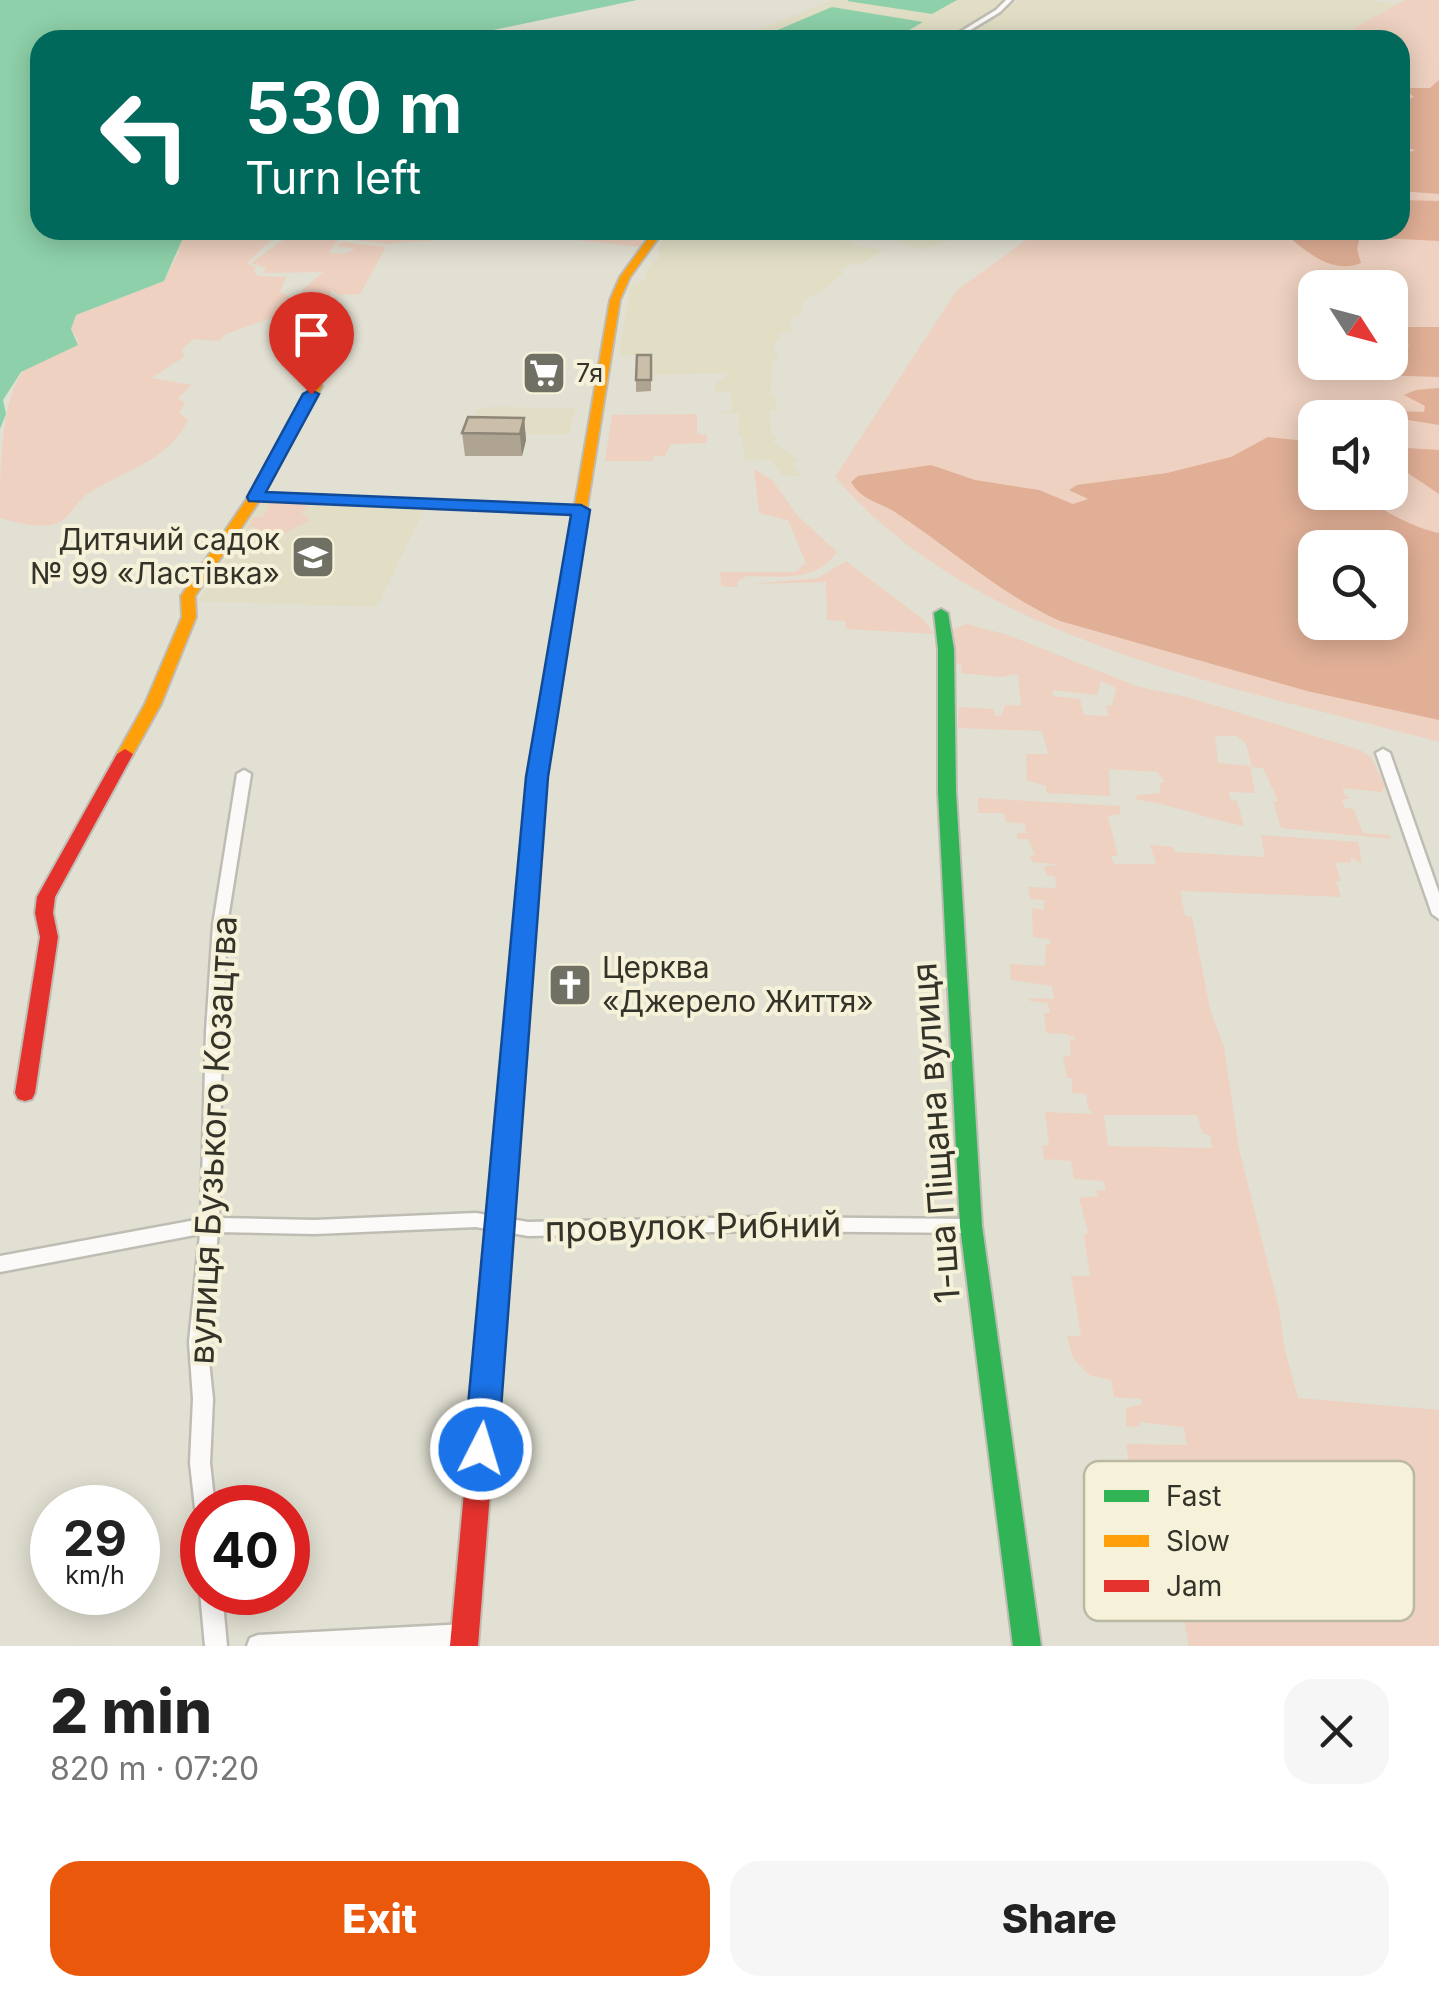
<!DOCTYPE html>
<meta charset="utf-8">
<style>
:root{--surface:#fff;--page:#f6f6f6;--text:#222;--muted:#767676;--accent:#ea580c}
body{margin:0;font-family:Inter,sans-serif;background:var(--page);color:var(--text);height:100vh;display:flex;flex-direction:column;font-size:38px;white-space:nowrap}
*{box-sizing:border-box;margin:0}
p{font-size:32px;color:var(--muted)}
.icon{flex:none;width:55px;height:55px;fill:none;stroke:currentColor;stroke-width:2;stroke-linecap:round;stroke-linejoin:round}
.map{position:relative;height:1646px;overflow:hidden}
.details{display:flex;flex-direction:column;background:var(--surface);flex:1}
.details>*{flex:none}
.banner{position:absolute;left:30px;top:30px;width:1380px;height:210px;border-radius:30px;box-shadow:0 5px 25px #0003;background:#00695c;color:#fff;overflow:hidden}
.needle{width:65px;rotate:126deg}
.fabs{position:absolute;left:1298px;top:270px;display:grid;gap:20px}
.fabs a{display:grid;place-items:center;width:110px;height:110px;border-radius:20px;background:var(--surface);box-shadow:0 5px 25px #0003;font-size:50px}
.speed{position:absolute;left:30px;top:1485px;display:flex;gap:20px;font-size:50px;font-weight:700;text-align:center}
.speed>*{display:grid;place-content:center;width:130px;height:130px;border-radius:50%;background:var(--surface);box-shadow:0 5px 25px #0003;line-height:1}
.speed small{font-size:25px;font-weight:400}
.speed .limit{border:15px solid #d22;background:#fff;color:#111}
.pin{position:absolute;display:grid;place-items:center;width:85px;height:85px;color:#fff;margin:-102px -42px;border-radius:50% 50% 50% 0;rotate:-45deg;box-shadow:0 0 10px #0007}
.pin .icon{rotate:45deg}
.me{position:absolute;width:110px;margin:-55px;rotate:5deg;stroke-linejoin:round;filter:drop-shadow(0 0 8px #0008)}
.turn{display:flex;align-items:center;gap:35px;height:210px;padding:0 50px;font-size:45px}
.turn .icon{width:130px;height:130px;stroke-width:2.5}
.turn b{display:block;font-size:70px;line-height:85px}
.round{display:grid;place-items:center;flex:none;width:105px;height:105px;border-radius:30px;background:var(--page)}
.head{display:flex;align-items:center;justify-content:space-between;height:170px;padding:0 50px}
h1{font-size:60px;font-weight:800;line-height:75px}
.primary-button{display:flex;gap:20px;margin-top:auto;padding:20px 50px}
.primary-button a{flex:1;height:115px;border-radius:30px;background:var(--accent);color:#fff;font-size:40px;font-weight:800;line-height:115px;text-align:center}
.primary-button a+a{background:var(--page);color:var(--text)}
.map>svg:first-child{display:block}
.built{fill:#e1dec5}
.green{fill:#eed1c0;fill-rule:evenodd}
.forest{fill:#e0af96;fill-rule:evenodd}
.water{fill:#8dd0a9}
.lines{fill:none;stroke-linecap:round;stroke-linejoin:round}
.street-casing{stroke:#bfbdb3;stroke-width:5}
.fast-casing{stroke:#bfbdb3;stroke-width:4}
.slow-casing{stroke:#bfbdb3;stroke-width:4}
.jam-casing{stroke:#bfbdb3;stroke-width:4}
.street{fill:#fbfaf8;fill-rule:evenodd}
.fast{fill:#30b455;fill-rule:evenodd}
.slow{fill:#ff9f0a;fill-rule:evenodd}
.jam{fill:#e5322d;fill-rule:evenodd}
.wall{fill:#afa492}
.shaded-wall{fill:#8e8677}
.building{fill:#cbbfaa;stroke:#8e8677;stroke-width:2.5}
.route{fill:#1a73e8;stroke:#114b97;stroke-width:2.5}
.labels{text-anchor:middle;stroke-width:8;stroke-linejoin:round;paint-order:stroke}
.far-poi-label{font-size:25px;fill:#343329;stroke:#f5f2d9;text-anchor:start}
.poi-label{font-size:30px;fill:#343329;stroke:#f5f2d9;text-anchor:end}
.near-street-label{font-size:35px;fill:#343329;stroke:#f5f2d9}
.key{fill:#f5f2d9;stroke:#bbb9a4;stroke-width:2.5}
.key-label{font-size:28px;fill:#343329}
</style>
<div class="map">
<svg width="1439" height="1646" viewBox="0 0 1439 1646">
<rect width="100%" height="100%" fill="#e2e0d2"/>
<path class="built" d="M832,0h169l-5,8 -52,32h-209z
M1020,0h350l60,10 -30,30h-444z
M669,230h142l-28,7 69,4 -1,4 33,4 -22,16 -11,-2 -12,7 5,2 -20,18 -19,9 -5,17h-6l-6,9 7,4 -18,6 6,3 -7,2 -3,12 5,1 -1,5 -5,3 -1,34h4l1,15h-6v8l2,16 5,5 -5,3 27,18 -7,3 8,13h-17l-12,-16 -27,-1 -2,-24h-4l1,-22 -23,1 16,-4 -1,-18h-17l1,-8 15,-11 -79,2v-8h-12v-12h-20l11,-70 14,-5 5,-13 11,-11 -2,-7z
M898,230h94l-72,19 -45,-15z
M490,407l86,1 -7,26h-99l6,-24z
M271,502l107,6h47l-48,99 -179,-6 62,-97z"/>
<path class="green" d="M1405,0h34v742c-203,-56 -459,-97 -604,-265l122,-187 83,-60h360v-190h-67zM1315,288h75v74h-75zM1315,418h75v74h-75zM1315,548h75v74h-75z
M182,230l38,3 39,-3h384l-3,7 3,10 -127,-13 -130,10 -47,-6 -10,15 16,1 10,-5 -19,-3 6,-4 44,5 -26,47 -21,1 -8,-6v7l7,2 -10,5 -24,-2 -7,-6 26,-23 -60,1 3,-5 -15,-5 36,-26 -17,4 -23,22 9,5 -2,4 4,4 28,1 -6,15 27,13 -81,29 -7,7 -26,-2 -11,11 2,7 -33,21 41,7 -14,13 7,6 -6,8 9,8c-20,41 -63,50 -99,73 -13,8 -20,27 -34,31 -16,5 -40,-2 -55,-6 0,-41 0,-122 25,-149 16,-13 41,-12 53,-29l-7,-11 5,-14 88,-34 14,-28z
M697,414v20l10,1v8l-36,1 -6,12h-11l-1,5h-48l7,-46z
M754,469l19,12 25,35 39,36c-21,31 -58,24 -90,24l-9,5 -1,6 -16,-1 -1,-14h75l11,-9 -18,-43 -29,-7z
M271,502l39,1 -6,6h5l-8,4 10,7 -28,14 -30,-1 3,-6h-10l5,-2 1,-8h11l7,-12 -10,-1z
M846,561l78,59 10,14 -88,-5 -1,-8 -18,-1 -1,-38 -74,2 66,-6z
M966,624l42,11 128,51 55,12 169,52 11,7 14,29 -3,6 -39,-4 1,6 7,5h-9l3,9 9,1 9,24 26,2 2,4 -110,-11 -8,-27h5l-15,-33 -11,-1 -6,-23 -9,-8h-22l3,27 32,3 5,27 -26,-1 2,8 6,1 7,25c-39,-7 -70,-22 -107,-26l-1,-5 24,-2v-10l5,-1 -8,-10 -48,-3 1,27 -64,-3v-7l-19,-6 -1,-26h22l-6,-23 -84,-3 1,-21 34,2 3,7h5l4,-11 16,1 -3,-32 -17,3 -40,-4 1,-8 -7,-1 -2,-31 -4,-2zM1101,681l15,7 -4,17 -6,1 2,10 -24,-1 -4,-16 -27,-3v-6l44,5z
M978,798l142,8v8l-12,2 10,40h-7l3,8h42l-6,-19 23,2 2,5 90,5 -4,-22 97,7 4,22 -11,-7v6l-16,-1 6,19h-5l5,16 -161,-6 5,25 7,1 18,92 14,38 15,102 40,159 6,42 13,48 141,12v236h-250l-5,-27 -22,-1 -7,-57 16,2 -3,-51 -37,-3 -3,-16 -26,-8 -3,-17 31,-1 -4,-23 61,1 -3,-18 -44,-5 -1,5 -13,-1v-18l16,-4 -1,-5 -27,-2 -3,-17 -22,-5 -16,-17 -6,-22h14l-10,-60h19l-6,-40 4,-4 -9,-34 20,-2 -4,-5 11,-1 -3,-9 -29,-2 -3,-18 -27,-2 -2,-13 7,-1 -4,-33 49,2 -6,-6 -2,-14 -14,-1v-15h-5l-4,-22h8l-1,-17 5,1 -1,-4h-5l1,3 -3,-5 -21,-1 -2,-20h6l-2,-10 -18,-2 -1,-3 25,1 -2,-13 -41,-6 -1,-16 35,2 1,-22 5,1 -1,-6 -17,-2 -1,-29 12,2v-10l-14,-1 -2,-12 28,1 -1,-12 -9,-1 -2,-9 18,-1 -30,-3 -2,-6 5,-1 -7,-16h-11v-6h9l-1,-9 -19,-2 -2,-9h-26zM1197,1115l6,19 7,1 2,13 -104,-2 -4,-31z"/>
<path class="forest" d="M1439,80v114l-39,-3v-36l16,-5 -16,-3v-45l14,-5 -11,-9h27z
M1400,200l39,1v40l-79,-4 -3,12 4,14c-32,13 -59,-16 -81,-33h120z
M1406,327h33v50l-61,-2 -16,-7 -2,-5 30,-1v-19l19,3 -5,-11z
M1439,388v37l-49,-8 10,-6 24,1 1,-6 -21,-11 12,-5z
M1268,437l47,5v50h75v-14l13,11 1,7h-24l-3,9c14,11 45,25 62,28v187l-132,-29 -247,-70c-60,-27 -110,-73 -165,-109 -16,-10 -34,-12 -44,-30l7,-6 73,-11 44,15 64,10 34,14 15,-5 -19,-9 8,-5 90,-12 64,-16zM1315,548h75v74h-75z
M1407,448l32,2v44l-49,-33v-12z"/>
<path class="water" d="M0,0h637l-191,40h-406v190h169l-27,10 -18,41 -88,34 -5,14 7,16 -57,27 -18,28 3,14 -6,15z
M957,0l-25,14 -85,-13 2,-1z
M832,7l91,15 -31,18h-138z"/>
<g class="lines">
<defs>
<path id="street" d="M1006,0h6l-12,12 -46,28h-7l49,-30z
M255,494l326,13 5,3 -5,3 -330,-14v-4z
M1383,749l7,4 49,140v26l-7,-5 -56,-161z
M244,770l7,4 -24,151 -5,107 -3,186 96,2 161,-7 52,9 231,-5 212,2 6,2 3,5 -3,5 -6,2 -212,-2 -231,5 -52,-9 -161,7 -97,-2 -11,110 6,57 -3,64 5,45h-13v9l-4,-2 -3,-7 -5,-45 3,-64 -4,-57 11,-108 -200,38v-16l201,-37 5,-187 7,-107 24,-151z
M202,1587v5h20l5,54h-22l-5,-54z
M466,1624l8,3 3,8 -3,8 -8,3h-219l3,-8 8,-3z"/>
<path id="fast" d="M564,605l7,4 -26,168 -30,397 -3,6 -8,3 -8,-3 -3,-6 36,-397 28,-168z
M941,609l7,4 6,36 2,143 26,434 59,420h-28l-53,-420 -22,-434v-143l-4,-36z"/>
<path id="slow" d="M654,230h10l-34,47 -10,23 -49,309 -7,4 -7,-4 53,-309 10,-23z
M312,383l10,3 -60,111 -67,99 1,21 -35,87 -30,54h-12l-2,-4 28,-50 37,-87 -1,-21 67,-99z"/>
<path id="jam" d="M125,749l8,5 -78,143 -2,16 5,24 -23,156 -3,6 -7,2 -7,-2 -3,-6 25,-156 -5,-24 2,-16 80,-143z
M504,1165l8,3 3,6 -37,472h-28l43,-472 3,-6z"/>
</defs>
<use href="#street" class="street-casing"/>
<use href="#fast" class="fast-casing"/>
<use href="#slow" class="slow-casing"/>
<use href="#jam" class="jam-casing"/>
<use href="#street" class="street"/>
<use href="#fast" class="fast"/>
<use href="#slow" class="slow"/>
<use href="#jam" class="jam"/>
</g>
<path class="wall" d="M651,355v36l-15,1v-12z
M524,418l2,22 -4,16h-57l-3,-23z"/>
<path class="shaded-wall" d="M524,418l2,22 -4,16 -2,-22z"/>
<path class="building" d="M637,355h14v25h-15z
M468,417l56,1 -4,16 -58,-1z"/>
<path class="route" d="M311,390l8,4 -53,98 315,13 9,5 -42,267 -50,672 -5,10 -12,5 -12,-5 -5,-10 62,-672 45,-262 -322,-14 -2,-4 56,-103z"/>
<defs>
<symbol id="supermarket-square" viewBox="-11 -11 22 22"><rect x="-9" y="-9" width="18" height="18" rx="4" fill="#717064" stroke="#f5f2d9"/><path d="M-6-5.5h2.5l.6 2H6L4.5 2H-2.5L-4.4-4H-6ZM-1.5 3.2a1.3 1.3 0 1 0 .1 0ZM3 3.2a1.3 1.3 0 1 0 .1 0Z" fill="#fff"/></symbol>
<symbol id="school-square" viewBox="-11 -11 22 22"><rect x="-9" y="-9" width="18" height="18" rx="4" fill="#717064" stroke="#f5f2d9"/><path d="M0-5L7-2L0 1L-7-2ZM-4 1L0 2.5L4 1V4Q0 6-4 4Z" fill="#fff"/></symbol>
<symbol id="church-square" viewBox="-11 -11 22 22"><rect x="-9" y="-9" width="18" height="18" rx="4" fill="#717064" stroke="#f5f2d9"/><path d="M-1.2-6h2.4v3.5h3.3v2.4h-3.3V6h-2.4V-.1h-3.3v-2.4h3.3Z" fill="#fff"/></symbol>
</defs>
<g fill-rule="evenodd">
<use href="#supermarket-square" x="519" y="348" width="50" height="50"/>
<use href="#school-square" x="288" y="532" width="50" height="50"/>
<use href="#church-square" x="545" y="960" width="50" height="50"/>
</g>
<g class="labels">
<g class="far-poi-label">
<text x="576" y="382">7я</text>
</g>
<g class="poi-label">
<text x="280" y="550">Дитячий садок<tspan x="280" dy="34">№ 99 «Ластівка»</tspan></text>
<text x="602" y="978" text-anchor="start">Церква<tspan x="602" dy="34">«Джерело Життя»</tspan></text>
</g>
<g class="near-street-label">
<text transform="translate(936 1133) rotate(-94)" y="12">1-ша Піщана вулиця</text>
<text transform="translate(213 1140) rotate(-87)" y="12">вулиця Бузького Козацтва</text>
<text transform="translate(693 1227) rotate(-1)" y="12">провулок Рибний</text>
</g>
</g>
<rect x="1084" y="1461" width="330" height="160" rx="15" class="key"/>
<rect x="1104" y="1490" width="45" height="12" fill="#30b455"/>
<rect x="1104" y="1535" width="45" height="12" fill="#ff9f0a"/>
<rect x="1104" y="1580" width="45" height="12" fill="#e5322d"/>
<g class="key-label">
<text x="1166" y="1506">Fast</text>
<text x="1166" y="1551">Slow</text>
<text x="1166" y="1596">Jam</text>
</g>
</svg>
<div class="fabs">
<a><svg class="needle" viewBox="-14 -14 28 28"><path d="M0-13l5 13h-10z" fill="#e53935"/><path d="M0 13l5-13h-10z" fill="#767676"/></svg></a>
<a><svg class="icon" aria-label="sound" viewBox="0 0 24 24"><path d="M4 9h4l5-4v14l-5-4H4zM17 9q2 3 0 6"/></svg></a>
<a><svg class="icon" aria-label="search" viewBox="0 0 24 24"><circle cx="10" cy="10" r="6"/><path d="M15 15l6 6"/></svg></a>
</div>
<div class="speed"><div>29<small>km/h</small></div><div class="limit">40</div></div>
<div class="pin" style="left:311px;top:394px;background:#d93025"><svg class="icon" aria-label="arrive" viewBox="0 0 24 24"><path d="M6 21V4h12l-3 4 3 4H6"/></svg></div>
<svg class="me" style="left:481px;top:1449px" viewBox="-20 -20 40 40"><circle r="17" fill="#1a73e8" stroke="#fff" stroke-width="3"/><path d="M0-11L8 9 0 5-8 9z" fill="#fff"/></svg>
<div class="banner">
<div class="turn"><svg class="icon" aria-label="left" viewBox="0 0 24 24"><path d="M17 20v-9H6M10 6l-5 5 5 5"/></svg><div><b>530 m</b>Turn left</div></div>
</div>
</div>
<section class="details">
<div class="head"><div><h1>2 min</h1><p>820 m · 07:20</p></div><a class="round"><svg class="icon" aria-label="close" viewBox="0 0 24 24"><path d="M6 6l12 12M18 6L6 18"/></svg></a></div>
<div class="primary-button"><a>Exit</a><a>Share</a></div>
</section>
